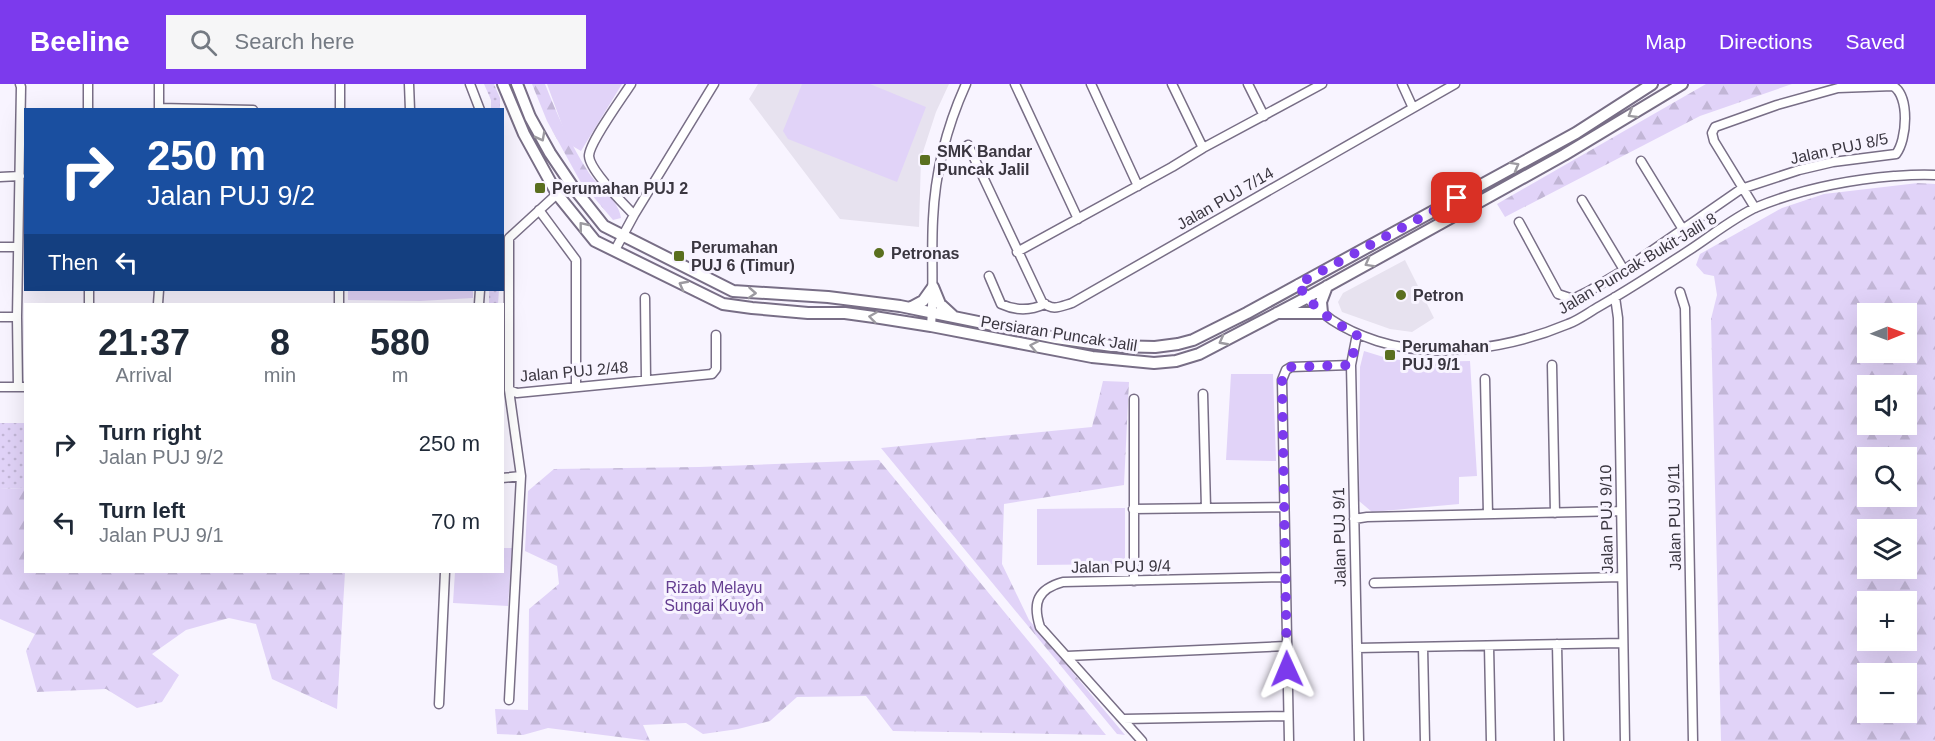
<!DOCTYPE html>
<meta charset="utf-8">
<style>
:root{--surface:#fff;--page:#f6f6f7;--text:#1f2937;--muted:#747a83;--accent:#7c3aed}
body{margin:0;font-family:Helvetica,sans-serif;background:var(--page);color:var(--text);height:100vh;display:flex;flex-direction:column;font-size:22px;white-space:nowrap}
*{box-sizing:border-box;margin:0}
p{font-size:20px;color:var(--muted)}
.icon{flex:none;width:33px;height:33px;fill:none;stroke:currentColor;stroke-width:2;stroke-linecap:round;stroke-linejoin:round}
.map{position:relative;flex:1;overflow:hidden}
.panel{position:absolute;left:24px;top:219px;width:480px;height:270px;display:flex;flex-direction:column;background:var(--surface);border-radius:0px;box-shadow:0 6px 24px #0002}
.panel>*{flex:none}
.banner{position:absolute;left:24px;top:24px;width:480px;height:183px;border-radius:0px;box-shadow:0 6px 24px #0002;background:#1a4fa0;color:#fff;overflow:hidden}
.needle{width:39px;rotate:89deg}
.tools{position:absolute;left:1857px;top:219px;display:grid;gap:12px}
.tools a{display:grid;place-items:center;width:60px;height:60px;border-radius:0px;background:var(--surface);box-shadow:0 6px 24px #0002;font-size:30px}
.pin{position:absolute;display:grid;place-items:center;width:51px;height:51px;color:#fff;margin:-26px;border-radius:12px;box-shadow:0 3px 9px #0006}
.me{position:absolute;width:66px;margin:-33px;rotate:359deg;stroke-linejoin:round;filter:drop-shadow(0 0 4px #0008)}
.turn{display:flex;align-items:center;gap:21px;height:126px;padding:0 24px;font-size:27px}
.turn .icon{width:78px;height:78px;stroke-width:2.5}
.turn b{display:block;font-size:42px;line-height:51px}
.then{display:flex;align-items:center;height:57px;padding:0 24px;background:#0003;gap:12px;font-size:22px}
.eta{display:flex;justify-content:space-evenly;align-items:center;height:102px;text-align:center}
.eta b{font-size:36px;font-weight:600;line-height:42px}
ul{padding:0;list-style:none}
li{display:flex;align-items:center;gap:18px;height:78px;padding:0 24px}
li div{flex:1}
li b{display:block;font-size:22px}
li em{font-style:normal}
header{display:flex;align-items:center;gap:36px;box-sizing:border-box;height:84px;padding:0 30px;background:var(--accent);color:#fff}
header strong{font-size:28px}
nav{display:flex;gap:33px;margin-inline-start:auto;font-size:21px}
.search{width:420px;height:54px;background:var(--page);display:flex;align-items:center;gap:15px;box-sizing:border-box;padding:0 21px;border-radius:0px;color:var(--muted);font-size:22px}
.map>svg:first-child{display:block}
.built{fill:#e7e2ef}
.grass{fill:url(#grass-dots)}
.forest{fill:url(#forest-firs);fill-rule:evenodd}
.green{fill:#e1d3f8}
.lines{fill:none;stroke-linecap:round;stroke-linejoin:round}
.minor-casing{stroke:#786e86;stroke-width:11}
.major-casing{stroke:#786e86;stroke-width:14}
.minor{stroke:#fff;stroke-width:8}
.major{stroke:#fff;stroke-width:10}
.oneway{stroke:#9c9aa0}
.route{stroke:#7c3aed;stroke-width:10;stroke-dasharray:0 18}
.poi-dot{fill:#5a6f1f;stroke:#f8f4ff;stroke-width:2}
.labels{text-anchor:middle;stroke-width:6;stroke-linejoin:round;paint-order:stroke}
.street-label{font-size:16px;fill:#3a3640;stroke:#f8f4ff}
.poi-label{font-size:16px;font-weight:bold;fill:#3a3640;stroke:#f8f4ff;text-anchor:start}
.park-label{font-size:16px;fill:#653e91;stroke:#f8f4ff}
</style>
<header>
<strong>Beeline</strong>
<div class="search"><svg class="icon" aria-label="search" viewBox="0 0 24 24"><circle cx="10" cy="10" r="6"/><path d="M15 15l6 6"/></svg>Search here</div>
<nav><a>Map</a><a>Directions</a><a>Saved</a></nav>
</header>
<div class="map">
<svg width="1935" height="657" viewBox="0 0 1935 657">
<defs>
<pattern id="grass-dots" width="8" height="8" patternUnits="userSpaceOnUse" patternTransform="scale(1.5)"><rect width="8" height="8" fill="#e1d3f8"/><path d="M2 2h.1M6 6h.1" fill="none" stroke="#c2b6d6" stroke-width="1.8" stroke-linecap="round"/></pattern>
<pattern id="forest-firs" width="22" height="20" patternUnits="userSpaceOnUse" patternTransform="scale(1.5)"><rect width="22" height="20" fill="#e1d3f8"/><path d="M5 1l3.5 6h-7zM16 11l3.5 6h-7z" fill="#c2b6d6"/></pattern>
</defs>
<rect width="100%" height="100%" fill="#f8f4ff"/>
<path class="built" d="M758,0h191l-13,28 -15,46 -2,69 -79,-8 -91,-120z
M1405,176l29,58 -22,14 -22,-3 -48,-17 -4,-10 5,-9z"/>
<path class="grass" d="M484,0h10l6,14v11h-9v-9z
M489,206h10l-1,14h-9z
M0,339h25v65l-25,1z"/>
<path class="forest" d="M532,0h13c12,31 26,61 44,89 10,15 30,27 32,45l-8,2 -33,-39 -33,-60z
M1706,0h86l-92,32 -195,101 -8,-13z
M1918,99l17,1v557h-214l-10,-422 6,-24 -3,-19 -10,-2 -8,-9 4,-11 82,-46 42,-14zM1868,230h38v38h-38zM1868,302h38v38h-38zM1868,374h38v38h-38zM1868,446h38v38h-38zM1868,518h38v38h-38zM1868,590h38v38h-38z
M1103,297l26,1 -5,103 -120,19 -2,60 27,56 96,115 -8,-1 -236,-286 211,-21z
M879,376l227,275 -213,-4 -27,-35 -69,1 -27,24 -32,8 -35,5 -17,-11 -43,2 7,16 -102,-13 -25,7 -26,-1 -2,-25 33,1 1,-101 30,-25 -2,-18 -32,-15 3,-60 26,-22 145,-2z
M25,404l1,84h319l-8,137 -65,-30 -16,-55 -27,-6 -43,12 -34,24 27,21 -17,27 -25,6 -31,-19 -69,3 -11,-41 9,-17 -35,-15v-130z"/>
<path class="green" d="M547,0h75l-41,67 -12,-7z
M802,0h68l56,23 -29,75 -109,-43 -5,-8z
M348,206h125v8l-53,3 -72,-1z
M1364,267l26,8 31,3 49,-1 7,115 -18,1v27l-87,8 -13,-11 1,-134z
M1231,290h42l3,87 -50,-1z
M1125,424v56l-88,1v-56z
M503,464h9l-4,58 -55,-3 2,-31h47z"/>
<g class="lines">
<defs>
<path id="minor" d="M88,0v26
M340,0v26
M409,0l1,26
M470,0l10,26
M631,0c-9,14 -42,59 -42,72 1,15 34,47 45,59
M1015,0l63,135
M1091,0l47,102
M1172,0l31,64
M1248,0l16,32
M1402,0l11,24
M159,24l94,2
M159,26v-26
M968,61l74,157c11,9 17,5 30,1l383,-219
M1641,77l41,67
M0,93l20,-1
M557,110l-48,44v152l8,3 195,-19 4,-5v-34
M1582,116l42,70
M539,126l37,50v126
M1519,138l39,72 15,5 16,-8 35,-21 117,-81 58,-19 34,-8 63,-8c11,-14 14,-58 -3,-68l-55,2 -61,17 -62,22 -3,6 2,8 41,67
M0,163h18
M615,166l19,-35 80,-131
M1017,168l155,-85 31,-19 119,-64
M989,192l12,28c15,7 29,7 44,0
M1298,200c18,31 46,46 79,57 59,19 134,7 191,-17 11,-4 21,-12 32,-18 30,-17 59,-36 88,-55 20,-13 48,-35 69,-44 44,-18 90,-27 137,-31 14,-1 27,-2 41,-1
M89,206v14
M1680,208l5,16 8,433
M1615,213l3,21 7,423
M645,214l1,81
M158,220l1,-14
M339,220v-14
M479,220l1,-14
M0,233h17
M931,242c3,-36 0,-71 2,-107 2,-46 14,-93 33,-135
M1357,250l-6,31 8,376
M1552,281l3,148
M1485,295l3,135
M0,303h26
M18,303l-1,-70 4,-230 -1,-3
M1203,310l3,114
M502,394l19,-2
M1133,425l151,-2
M1354,435l13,-2 254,-6
M1134,497v-182
M1374,499l248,-6
M1557,560l2,97
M1489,562l2,95
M1423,563l2,94
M1357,564l266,-5
M1067,572l219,-10
M509,616l12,-224 -12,-86
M439,620l6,-132
M1123,635l165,-3
M1142,657l-102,-114c-8,-25 -2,-38 23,-45l222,-5
M1289,657l-7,-361 4,-10 5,-3 60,-2"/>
<path id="major" d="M503,0l21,50 33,60 38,47 128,63 29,4 56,5h37l29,4 57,9 161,31 62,6 22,-2 23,-7 107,-56 258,-143 118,-71
M517,0l13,33 20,36 23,34 31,39 129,65 95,6 72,9 156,32 56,8 43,1 23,-3 15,-4 54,-27 329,-180 76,-49
M933,203l7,17 13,12
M910,224l13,-7 10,-14
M1277,229h45l-1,-11 6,-16"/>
</defs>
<use href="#minor" class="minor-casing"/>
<use href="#major" class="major-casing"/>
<use href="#minor" class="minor"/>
<use href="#major" class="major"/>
</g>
<defs><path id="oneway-chevron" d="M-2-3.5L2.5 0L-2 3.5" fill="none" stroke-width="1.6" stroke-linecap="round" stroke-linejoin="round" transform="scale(1.5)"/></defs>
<g class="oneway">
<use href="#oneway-chevron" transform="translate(1632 30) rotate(149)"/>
<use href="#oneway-chevron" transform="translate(541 53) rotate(62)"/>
<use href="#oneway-chevron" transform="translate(1515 82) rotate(-29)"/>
<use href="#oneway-chevron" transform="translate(583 142) rotate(-129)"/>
<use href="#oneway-chevron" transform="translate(1369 179) rotate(151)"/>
<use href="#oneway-chevron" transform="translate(683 201) rotate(-152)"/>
<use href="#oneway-chevron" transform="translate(752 209) rotate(4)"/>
<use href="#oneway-chevron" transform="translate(873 233) rotate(-172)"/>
<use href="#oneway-chevron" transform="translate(1223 257) rotate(152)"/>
<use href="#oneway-chevron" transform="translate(1034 262) rotate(-169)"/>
</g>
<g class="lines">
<path class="route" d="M1287,585l-5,-289 4,-10 5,-3 60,-2 6,-31c-25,-12 -45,-26 -59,-50l159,-86"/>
</g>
<g class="poi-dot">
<rect x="919" y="70" width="12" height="12" rx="3"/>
<rect x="534" y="98" width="12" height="12" rx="3"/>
<circle cx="879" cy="169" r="6"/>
<rect x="673" y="166" width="12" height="12" rx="3"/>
<circle cx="1401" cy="211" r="6"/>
<rect x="1384" y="265" width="12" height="12" rx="3"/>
</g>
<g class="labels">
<g class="street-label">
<text transform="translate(1839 64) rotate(-12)" y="6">Jalan PUJ 8/5</text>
<text transform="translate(1225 114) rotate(-30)" y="6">Jalan PUJ 7/14</text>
<text transform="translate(1637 179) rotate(-31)" y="6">Jalan Puncak Bukit Jalil 8</text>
<text transform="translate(1059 249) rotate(9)" y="6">Persiaran Puncak Jalil</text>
<text transform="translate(574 287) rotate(-5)" y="6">Jalan PUJ 2/48</text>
<text transform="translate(1674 433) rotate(-91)" y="6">Jalan PUJ 9/11</text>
<text transform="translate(1606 435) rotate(-91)" y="6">Jalan PUJ 9/10</text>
<text transform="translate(1339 453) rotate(-91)" y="6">Jalan PUJ 9/1</text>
<text transform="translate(1121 482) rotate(-1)" y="6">Jalan PUJ 9/4</text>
</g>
<g class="poi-label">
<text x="937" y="73">SMK Bandar<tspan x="937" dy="18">Puncak Jalil</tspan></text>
<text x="552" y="110">Perumahan PUJ 2</text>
<text x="691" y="169">Perumahan<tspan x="691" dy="18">PUJ 6 (Timur)</tspan></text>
<text x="891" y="175">Petronas</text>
<text x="1413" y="217">Petron</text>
<text x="1402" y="268">Perumahan<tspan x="1402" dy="18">PUJ 9/1</tspan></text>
</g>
<g class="park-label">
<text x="714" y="509">Rizab Melayu<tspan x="714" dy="18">Sungai Kuyoh</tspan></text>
</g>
</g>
</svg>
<div class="tools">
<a><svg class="needle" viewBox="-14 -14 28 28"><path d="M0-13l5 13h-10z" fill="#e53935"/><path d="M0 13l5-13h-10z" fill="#747a83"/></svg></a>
<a><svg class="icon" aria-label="sound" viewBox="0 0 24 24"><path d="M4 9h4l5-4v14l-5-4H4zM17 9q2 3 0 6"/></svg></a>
<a><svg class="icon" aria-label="search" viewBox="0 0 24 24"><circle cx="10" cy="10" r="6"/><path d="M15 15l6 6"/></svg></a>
<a><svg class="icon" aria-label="layers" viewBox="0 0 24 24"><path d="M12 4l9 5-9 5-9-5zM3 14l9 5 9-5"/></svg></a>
<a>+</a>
<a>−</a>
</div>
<div class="pin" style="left:1457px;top:114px;background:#d93025"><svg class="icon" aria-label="arrive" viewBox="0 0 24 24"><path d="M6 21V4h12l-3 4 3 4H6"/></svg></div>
<svg class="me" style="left:1287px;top:585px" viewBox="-20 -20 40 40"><path d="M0-17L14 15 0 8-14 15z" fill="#7c3aed" stroke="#fff" stroke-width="4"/></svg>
<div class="banner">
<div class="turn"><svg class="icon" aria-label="right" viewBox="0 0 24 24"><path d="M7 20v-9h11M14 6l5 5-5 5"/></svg><div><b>250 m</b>Jalan PUJ 9/2</div></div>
<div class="then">Then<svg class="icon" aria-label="left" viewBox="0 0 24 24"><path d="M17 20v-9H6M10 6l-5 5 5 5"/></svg></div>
</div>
<section class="panel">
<div class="eta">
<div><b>21:37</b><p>Arrival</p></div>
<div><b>8</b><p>min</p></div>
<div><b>580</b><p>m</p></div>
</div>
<ul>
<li><svg class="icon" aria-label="right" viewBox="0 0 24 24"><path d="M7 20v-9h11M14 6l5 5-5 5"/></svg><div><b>Turn right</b><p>Jalan PUJ 9/2</p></div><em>250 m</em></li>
<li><svg class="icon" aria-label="left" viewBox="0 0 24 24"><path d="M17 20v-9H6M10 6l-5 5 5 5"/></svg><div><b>Turn left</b><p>Jalan PUJ 9/1</p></div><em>70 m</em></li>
</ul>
</section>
</div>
